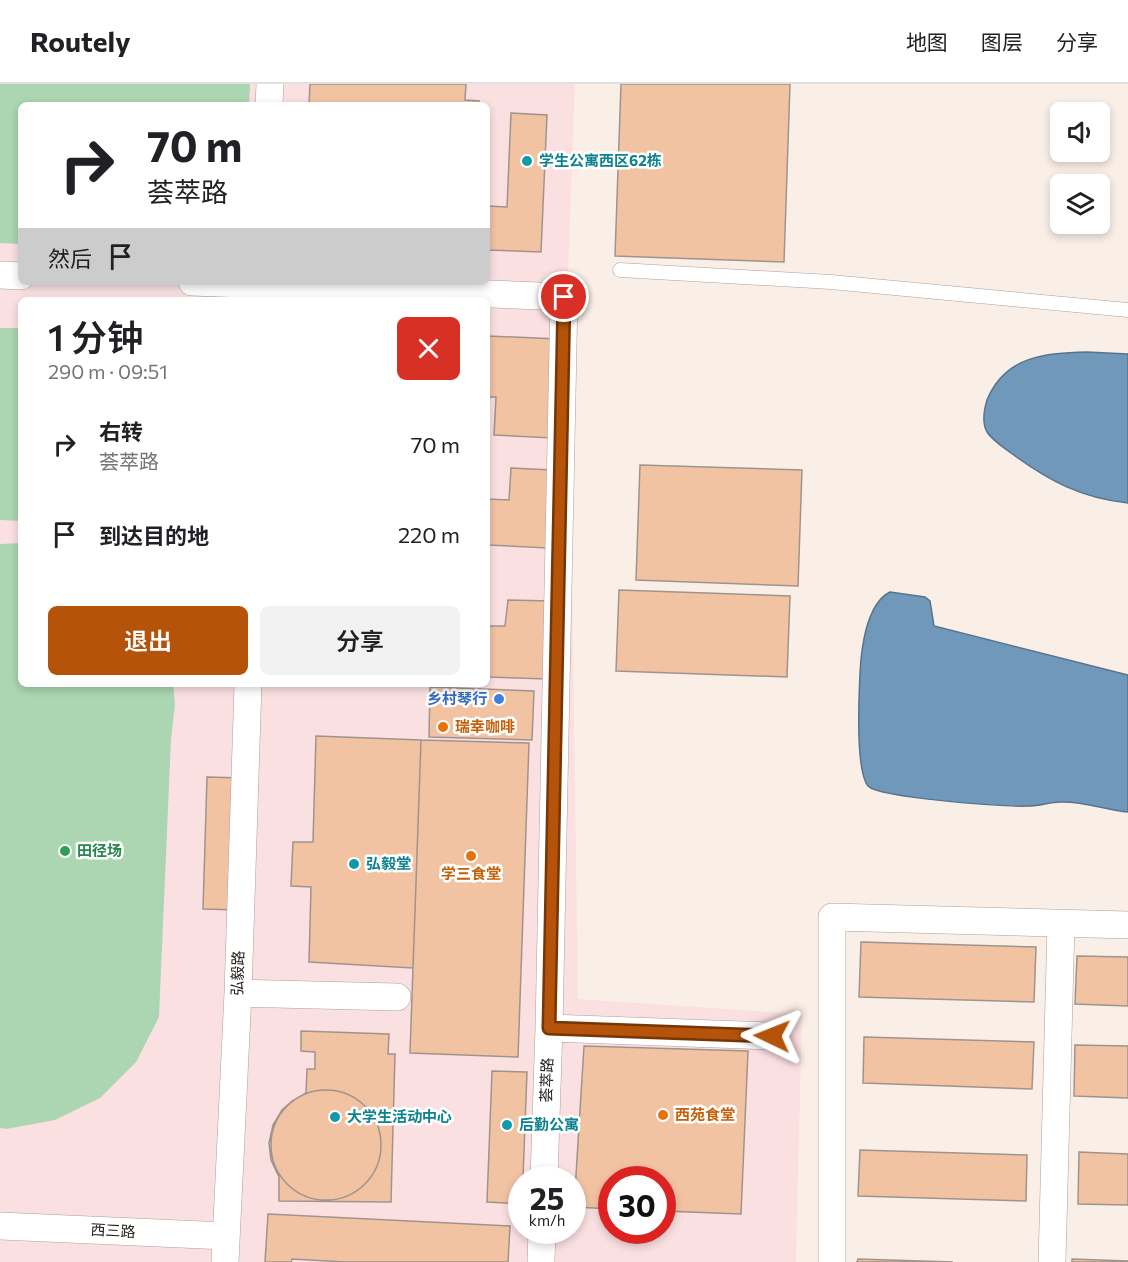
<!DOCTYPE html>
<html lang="zh">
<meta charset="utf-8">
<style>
:root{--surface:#fff;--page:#f2f2f2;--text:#202124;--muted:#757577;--line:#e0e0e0;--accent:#b45309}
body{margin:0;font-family:Commissioner,"Noto Sans SC",sans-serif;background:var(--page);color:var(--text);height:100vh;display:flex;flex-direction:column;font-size:22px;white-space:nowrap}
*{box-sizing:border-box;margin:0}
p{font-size:20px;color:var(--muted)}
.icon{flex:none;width:33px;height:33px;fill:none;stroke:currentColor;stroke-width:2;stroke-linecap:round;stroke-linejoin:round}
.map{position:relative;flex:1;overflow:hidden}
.panel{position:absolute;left:18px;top:213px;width:472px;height:390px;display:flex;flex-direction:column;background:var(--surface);border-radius:9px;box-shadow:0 3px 9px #0003}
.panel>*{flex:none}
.banner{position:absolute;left:18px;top:18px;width:472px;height:183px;border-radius:9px;box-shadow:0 3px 9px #0003;background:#fff;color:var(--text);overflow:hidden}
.fabs{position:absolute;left:1050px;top:18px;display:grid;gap:12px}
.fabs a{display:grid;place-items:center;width:60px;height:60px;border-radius:9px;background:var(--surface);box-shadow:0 3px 9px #0003;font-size:30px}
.speed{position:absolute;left:508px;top:1082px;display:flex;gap:12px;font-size:30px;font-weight:700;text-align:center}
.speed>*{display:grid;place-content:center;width:78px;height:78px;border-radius:50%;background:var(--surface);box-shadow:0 3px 9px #0003;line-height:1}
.speed small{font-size:15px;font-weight:400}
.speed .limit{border:9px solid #d22;background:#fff;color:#111}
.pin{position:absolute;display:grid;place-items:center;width:51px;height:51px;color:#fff;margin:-26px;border:3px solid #fff;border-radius:50%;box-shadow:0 2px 6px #0007}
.me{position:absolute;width:66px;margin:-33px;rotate:272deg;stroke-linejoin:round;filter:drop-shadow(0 0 4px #0008)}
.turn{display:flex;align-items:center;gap:21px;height:126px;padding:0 30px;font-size:27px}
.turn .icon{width:78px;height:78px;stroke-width:2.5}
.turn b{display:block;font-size:42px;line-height:51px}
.then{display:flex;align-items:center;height:57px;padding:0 30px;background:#0003;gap:12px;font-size:22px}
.round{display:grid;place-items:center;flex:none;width:63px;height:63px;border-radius:9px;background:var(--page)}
.headline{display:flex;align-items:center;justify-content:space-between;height:102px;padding:0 30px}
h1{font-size:36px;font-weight:600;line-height:45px}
.action{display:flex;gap:12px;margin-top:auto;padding:12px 30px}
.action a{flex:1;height:69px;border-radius:9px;background:var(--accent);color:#fff;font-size:24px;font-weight:600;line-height:69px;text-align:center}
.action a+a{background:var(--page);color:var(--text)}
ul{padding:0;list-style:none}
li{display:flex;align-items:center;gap:18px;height:90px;padding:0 30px}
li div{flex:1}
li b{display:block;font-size:22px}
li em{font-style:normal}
header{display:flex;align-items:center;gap:36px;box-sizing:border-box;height:84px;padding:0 30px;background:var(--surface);border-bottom:2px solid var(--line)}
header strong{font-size:28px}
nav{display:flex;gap:33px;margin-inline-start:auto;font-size:21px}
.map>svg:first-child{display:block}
.education{fill:#fbe0e2;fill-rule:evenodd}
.green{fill:#acd5b1}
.water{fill:#6f98ba;stroke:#58748b;stroke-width:1.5}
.building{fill:#f2c3a3;stroke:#9f948d;stroke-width:1.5}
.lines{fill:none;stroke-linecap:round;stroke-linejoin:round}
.lane-casing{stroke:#aba099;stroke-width:15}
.street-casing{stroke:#aba099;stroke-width:28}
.lane{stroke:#fff;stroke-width:14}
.street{stroke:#fff;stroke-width:27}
.route-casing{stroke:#753606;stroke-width:15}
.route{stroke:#b45309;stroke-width:10}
.culture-dot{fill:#0f9aa8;stroke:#fefffe;stroke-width:2}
.shop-dot{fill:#3f7fe0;stroke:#fefffe;stroke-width:2}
.food-dot{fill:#e8710a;stroke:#fefffe;stroke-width:2}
.leisure-dot{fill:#2e9e5b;stroke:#fefffe;stroke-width:2}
.labels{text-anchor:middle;stroke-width:5;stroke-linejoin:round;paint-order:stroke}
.culture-label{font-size:15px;font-weight:bold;fill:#0d838f;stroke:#fefffe;text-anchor:start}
.shop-label{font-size:15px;font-weight:bold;fill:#366cbe;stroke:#fefffe;text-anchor:end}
.food-label{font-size:15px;font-weight:bold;fill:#c56008;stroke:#fefffe;text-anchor:start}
.leisure-label{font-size:15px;font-weight:bold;fill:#27864d;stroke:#fefffe;text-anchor:start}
.street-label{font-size:15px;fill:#24201d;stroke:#fefffe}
</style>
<header>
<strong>Routely</strong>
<nav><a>地图</a><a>图层</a><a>分享</a></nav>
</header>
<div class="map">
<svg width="1128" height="1178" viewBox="0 0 1128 1178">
<rect width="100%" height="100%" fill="#faefe7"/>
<path class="education" d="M0,0h575l-7,191 10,724 224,15 -6,248h-796zM21,21h467v177h-467zM21,216h467v384h-467zM522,1095h51v51h-51zM612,1095h51v51h-51z"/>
<path class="green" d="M0,0h250l-1,21h-228v139l-21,-1z
M0,244h21v193l-21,-1z
M21,459v141h152l2,20 -4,35 -12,278 -23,45 -36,36 -45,22 -49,9 -6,-1v-584z"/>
<path class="water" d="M1087,268l41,2v149c-47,-5 -79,-22 -117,-50 -8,-6 -19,-13 -24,-21 -5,-9 -3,-22 0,-32 18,-44 58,-47 100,-48z
M890,508l35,5 5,4 4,25 194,49v137c-22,-2 -45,-11 -67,-10 -11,0 -21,4 -32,4 -22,1 -150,-8 -161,-20 -13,-16 -9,-90 -8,-112 1,-24 6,-70 30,-82z"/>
<path class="building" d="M310,0h156l-1,16 14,1v4h-170z
M621,0h169l-6,178 -169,-6z
M511,29l36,2 -6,137 -53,-2v-44l19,1z
M488,252l69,3 -4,99 -59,-3 2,-38h-8z
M640,381l162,5 -4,116 -162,-6z
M511,384l41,2 -4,78 -60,-3v-46l21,1z
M619,506l171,6 -3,81 -171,-6z
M508,516l43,1 -3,78 -60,-2v-51h17z
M430,603l104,4 -2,49 -103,-3z
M316,652l105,4 -8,228 -104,-6 2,-75 -20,-1 2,-44h20z
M421,656l108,3 -11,314 -108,-4z
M207,693l36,1 -4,132 -36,-1z
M861,858l175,5 -2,55 -175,-5z
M1077,872l51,1v49l-53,-2z
M301,947l88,3 -1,20h7l-4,148 -112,-1v-24l-8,-17 -2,-17 4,-18 9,-15 10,-9 14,-8 1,-24h8v-17l-14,-1z
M864,953l170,5 -2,47 -169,-6z
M1075,961l53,1v52l-54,-2z
M584,962l164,5 -7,163 -78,-3v-32h-51v30l-38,-2z
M492,987l35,1 -5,132 -35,-2z
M271 1061a55 55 0 1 1 110 0a55 55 0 1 1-110 0Z
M860,1066l167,5 -1,46 -168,-5z
M1079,1068l49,2v51l-50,-1z
M268,1130l242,12 -2,36h-163l-53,-3 -1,3h-26z
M858,1175l95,3h-96z
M1072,1175l56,2v1h-56z"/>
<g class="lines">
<defs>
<path id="lane" d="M620,186l211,12 297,28"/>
<path id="street" d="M269,21l1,-21
M0,191l21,1
M192,198l372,15 -15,731 -5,151
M238,909l159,4
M549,944l223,8
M0,1142l226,10
M225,1178l13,-269 10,-309
M541,1178l1,-32
M832,1178v-345l296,8
M1052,1178l9,-338"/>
</defs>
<use href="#lane" class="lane-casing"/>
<use href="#street" class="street-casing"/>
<use href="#lane" class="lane"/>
<use href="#street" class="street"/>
</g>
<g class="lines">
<defs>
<path id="route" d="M564,213l-15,731 223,8"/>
</defs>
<use href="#route" class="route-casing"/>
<use href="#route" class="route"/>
</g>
<g class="culture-dot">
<circle cx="527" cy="77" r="6"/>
<circle cx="354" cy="780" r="6"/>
<circle cx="335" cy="1033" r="6"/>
<circle cx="507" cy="1041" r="6"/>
</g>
<circle class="shop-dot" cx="499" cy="615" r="6"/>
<g class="food-dot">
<circle cx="443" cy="643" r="6"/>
<circle cx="471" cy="772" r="6"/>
<circle cx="663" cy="1031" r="6"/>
</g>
<circle class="leisure-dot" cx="65" cy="767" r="6"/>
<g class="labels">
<g class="culture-label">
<text x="539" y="82">学生公寓西区62栋</text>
<text x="366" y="785">弘毅堂</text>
<text x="347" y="1038">大学生活动中心</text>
<text x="519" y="1046">后勤公寓</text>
</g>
<g class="shop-label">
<text x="487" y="620">乡村琴行</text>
</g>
<g class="food-label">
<text x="455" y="648">瑞幸咖啡</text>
<text x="471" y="795" text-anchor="middle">学三食堂</text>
<text x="675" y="1036">西苑食堂</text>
</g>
<g class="leisure-label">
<text x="77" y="772">田径场</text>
</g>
<g class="street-label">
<text transform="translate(238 889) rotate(-88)" y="5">弘毅路</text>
<text transform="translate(547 996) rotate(-88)" y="5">荟萃路</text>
<text transform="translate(113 1147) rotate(3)" y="5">西三路</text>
</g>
</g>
</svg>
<div class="fabs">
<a><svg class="icon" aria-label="sound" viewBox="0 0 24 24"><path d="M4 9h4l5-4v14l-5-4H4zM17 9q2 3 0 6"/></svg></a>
<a><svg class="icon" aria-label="layers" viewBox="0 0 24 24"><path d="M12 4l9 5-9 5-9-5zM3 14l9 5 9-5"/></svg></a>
</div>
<div class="speed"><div>25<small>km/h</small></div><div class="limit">30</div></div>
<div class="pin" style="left:564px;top:213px;background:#d93025"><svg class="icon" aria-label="arrive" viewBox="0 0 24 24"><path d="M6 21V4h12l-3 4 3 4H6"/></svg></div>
<svg class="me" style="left:772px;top:952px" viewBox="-20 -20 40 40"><path d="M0-17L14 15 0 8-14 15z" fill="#b45309" stroke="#fff" stroke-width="4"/></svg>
<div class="banner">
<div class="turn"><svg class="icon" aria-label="right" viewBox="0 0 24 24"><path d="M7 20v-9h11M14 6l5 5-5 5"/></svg><div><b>70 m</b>荟萃路</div></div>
<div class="then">然后<svg class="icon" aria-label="arrive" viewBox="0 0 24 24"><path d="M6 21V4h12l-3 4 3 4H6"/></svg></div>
</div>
<section class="panel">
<div class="headline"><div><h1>1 分钟</h1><p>290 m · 09:51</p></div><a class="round" style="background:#d93025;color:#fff"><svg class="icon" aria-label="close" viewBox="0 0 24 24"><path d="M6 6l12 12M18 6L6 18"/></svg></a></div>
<ul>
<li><svg class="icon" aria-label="right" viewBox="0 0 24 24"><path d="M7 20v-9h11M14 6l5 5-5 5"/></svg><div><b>右转</b><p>荟萃路</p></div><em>70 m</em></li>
<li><svg class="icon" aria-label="arrive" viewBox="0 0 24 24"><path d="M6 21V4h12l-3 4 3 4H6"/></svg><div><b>到达目的地</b></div><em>220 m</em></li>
</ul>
<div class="action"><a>退出</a><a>分享</a></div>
</section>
</div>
